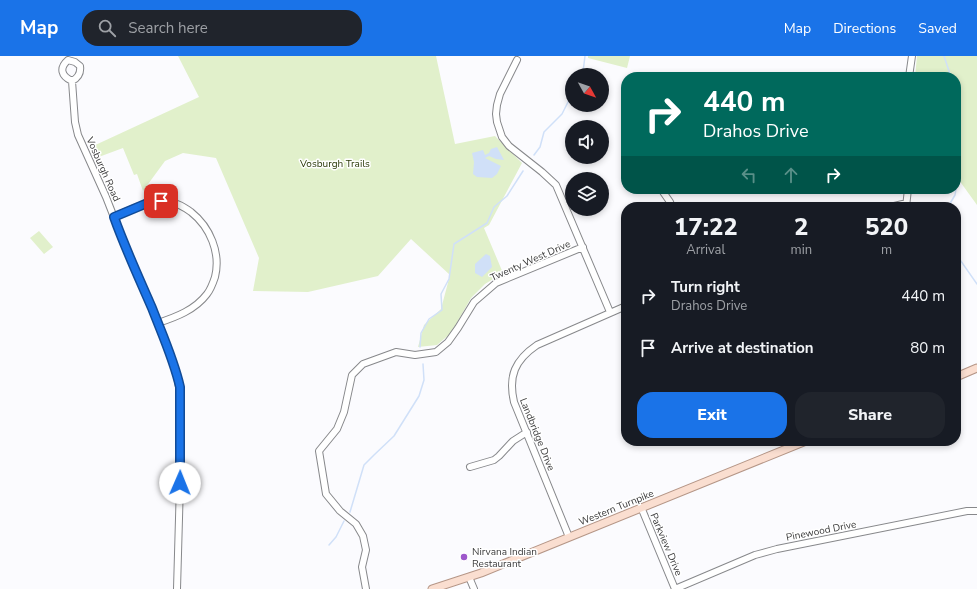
<!DOCTYPE html>
<style>
:root{--surface:#171b24;--page:#20242c;--text:#f1f3f6;--muted:#9ea1a6;--accent:#1a73e8}
body{margin:0;font-family:"Nunito Sans",sans-serif;background:var(--page);color:var(--text);height:100vh;display:flex;flex-direction:column;font-size:15px;white-space:nowrap}
*{box-sizing:border-box;margin:0}
p{font-size:13px;color:var(--muted)}
.icon{flex:none;width:22px;height:22px;fill:none;stroke:currentColor;stroke-width:2;stroke-linecap:round;stroke-linejoin:round}
.map{position:relative;flex:1;overflow:hidden}
.side{position:absolute;left:621px;top:146px;width:340px;height:244px;display:flex;flex-direction:column;background:var(--surface);border-radius:16px;box-shadow:0 2px 6px #0003}
.side>*{flex:none}
.banner{position:absolute;left:621px;top:16px;width:340px;height:122px;border-radius:16px;box-shadow:0 2px 6px #0003;background:#00695c;color:#fff;overflow:hidden}
.needle{width:26px;rotate:130deg}
.tools{position:absolute;left:565px;top:12px;display:grid;gap:8px}
.tools a{display:grid;place-items:center;width:44px;height:44px;border-radius:50%;background:var(--surface);box-shadow:0 2px 6px #0003;font-size:20px}
.pin{position:absolute;display:grid;place-items:center;width:34px;height:34px;color:#fff;margin:-17px;border-radius:8px;box-shadow:0 2px 6px #0006}
.me{position:absolute;width:44px;margin:-22px;rotate:1deg;stroke-linejoin:round;filter:drop-shadow(0 0 3px #0008)}
.turn{display:flex;align-items:center;gap:14px;height:84px;padding:0 16px;font-size:18px}
.turn .icon{width:52px;height:52px;stroke-width:2.5}
.turn b{display:block;font-size:28px;line-height:34px}
.lanes{display:flex;align-items:center;height:38px;padding:0 16px;background:#0003;justify-content:center;gap:20px;direction:ltr}
.lanes .off{opacity:.35}
.eta{display:flex;justify-content:space-evenly;align-items:center;height:68px;text-align:center}
.eta b{font-size:24px;font-weight:800;line-height:28px}
.action{display:flex;gap:8px;margin-top:auto;padding:8px 16px}
.action a{flex:1;height:46px;border-radius:16px;background:var(--accent);color:#fff;font-size:16px;font-weight:800;line-height:46px;text-align:center}
.action a+a{background:var(--page);color:var(--text)}
ul{padding:0;list-style:none}
li{display:flex;align-items:center;gap:12px;height:52px;padding:0 16px}
li div{flex:1}
li b{display:block;font-size:15px}
li em{font-style:normal}
header{display:flex;align-items:center;gap:24px;box-sizing:border-box;height:56px;padding:0 20px;background:var(--accent);color:#fff}
header strong{font-size:19px}
nav{display:flex;gap:22px;margin-inline-start:auto;font-size:14px}
.search{width:280px;height:36px;background:var(--page);display:flex;align-items:center;gap:10px;box-sizing:border-box;padding:0 14px;border-radius:16px;color:var(--muted);font-size:15px}
.map>svg:first-child{display:block}
.green{fill:#e1f0cb}
.water{fill:#d0e0f8}
.lines{fill:none;stroke-linecap:round;stroke-linejoin:round}
.stream{stroke:#d0e0f8;stroke-width:1.5}
.minor-casing{stroke:#87888b;stroke-width:8}
.major-casing{stroke:#b59687;stroke-width:9}
.minor{stroke:#fff;stroke-width:6}
.major{stroke:#faded0;stroke-width:7}
.route-casing{stroke:#114b97;stroke-width:10}
.route{stroke:#1a73e8;stroke-width:7}
.poi-dot{fill:#9d57cb;stroke:#fff;stroke-width:1.5}
.labels{text-anchor:middle;stroke-width:3;stroke-linejoin:round;paint-order:stroke}
.park-label{font-size:10px;fill:#2c3b0b;stroke:#fff}
.street-label{font-size:10px;fill:#3a3a3b;stroke:#fff}
.poi-label{font-size:10px;fill:#3a3a3b;stroke:#fff;text-anchor:start}
</style>
<header>
<strong>Map</strong>
<div class="search"><svg class="icon" aria-label="search" viewBox="0 0 24 24"><circle cx="10" cy="10" r="6"/><path d="M15 15l6 6"/></svg>Search here</div>
<nav><a>Map</a><a>Directions</a><a>Saved</a></nav>
</header>
<div class="map">
<svg width="977" height="533" viewBox="0 0 977 533">
<rect width="100%" height="100%" fill="#fbfbfe"/>
<path class="green" d="M178,0h258l19,88 40,-8 27,27 -33,62 -5,3 19,45 -18,11 -14,14 -20,35 -14,12 -19,2 6,-22 17,-16 9,-34 -39,-36 -33,37 -70,16 -55,-1 6,-33 -43,-100 -33,-5 -18,8 -22,30 -6,-17 -3,1 -11,-27 -27,10 -5,-11 108,-50z
M588,0h42l-3,12 -39,-10z
M917,0h60v149l-21,-29v-99h-41z
M39,175l14,16 -9,7 -14,-16z"/>
<path class="water" d="M497,91l7,13 -8,-1 -7,-3 -4,2 16,8 -4,8 -5,4 -15,-1 -4,-3 1,-12 -2,-9 11,-3 2,5 4,-2 2,-4z
M486,198l4,2 2,11 -10,10 -7,-4v-9z"/>
<g class="lines">
<path class="stream" d="M944,0l7,21
M582,19l1,-3 2,-16
M956,86l4,17 -4,27
M534,99l6,-8 4,-15 18,-18 10,-20
M948,151l7,-12 1,-6
M956,198l21,30
M420,291l1,-14 8,-14 13,-9 -1,-16 8,-15 5,-35 33,-21 7,-16 13,-11 16,-25
M350,456l14,-47 10,-10 20,-19 25,-40 5,-16 -1,-16
M329,489l7,-8 8,-16"/>
<defs>
<path id="minor" d="M68,4l7,2 5,4c1,7 -2,12 -8,15 -11,-5 -13,-13 -4,-21z
M517,4l-17,34 -3,11 -1,9 1,8 5,15 7,9 33,26 14,13 54,127
M909,21l3,-21
M72,25l3,41 3,13 28,62 18,46 34,80 13,34 6,19 2,11 1,96 -3,106
M661,133l9,13 2,5
M890,151l17,-4
M906,151l2,-18
M114,161c17,-8 36,-18 55,-15 9,1 15,5 22,10 19,15 30,41 24,65 -2,6 -4,12 -8,17 -12,16 -31,23 -49,29
M470,411l24,-7 5,-4 14,-15 14,-9
M641,451l34,82
M569,481l-55,-135c-6,-26 1,-42 23,-57l89,-39
M469,521l5,12
M366,533l-4,-22 4,-17 -3,-14 -7,-12 -16,-13 -14,-17 -7,-43 18,-22 7,-17 8,-37 11,-11 33,-12 19,3 21,-3 12,-10 10,-14 16,-26 22,-19 87,-36
M675,533l80,-34 22,-6 190,-38h10"/>
<path id="major" d="M956,321l21,-9
M432,533l49,-16 325,-132"/>
</defs>
<use href="#minor" class="minor-casing"/>
<use href="#major" class="major-casing"/>
<use href="#minor" class="minor"/>
<use href="#major" class="major"/>
</g>
<g class="lines">
<defs>
<path id="route" d="M161,145l-16,3 -31,13c11,31 25,61 38,91 10,26 22,52 28,79v96"/>
</defs>
<use href="#route" class="route-casing"/>
<use href="#route" class="route"/>
</g>
<circle class="poi-dot" cx="464" cy="501" r="4"/>
<g class="labels">
<g class="park-label">
<text x="335" y="111">Vosburgh Trails</text>
</g>
<g class="street-label">
<text transform="translate(104 113) rotate(66)" y="4">Vosburgh Road</text>
<text transform="translate(530 204) rotate(-24)" y="4">Twenty West Drive</text>
<text transform="translate(538 378) rotate(68)" y="4">Landbridge Drive</text>
<text transform="translate(616 451) rotate(-22)" y="4">Western Turnpike</text>
<text transform="translate(821 474) rotate(-11)" y="4">Pinewood Drive</text>
<text transform="translate(667 488) rotate(67)" y="4">Parkview Drive</text>
</g>
<g class="poi-label">
<text x="472" y="499">Nirvana Indian<tspan x="472" dy="12">Restaurant</tspan></text>
</g>
</g>
</svg>
<div class="tools">
<a><svg class="needle" viewBox="-14 -14 28 28"><path d="M0-13l5 13h-10z" fill="#e53935"/><path d="M0 13l5-13h-10z" fill="#9ea1a6"/></svg></a>
<a><svg class="icon" aria-label="sound" viewBox="0 0 24 24"><path d="M4 9h4l5-4v14l-5-4H4zM17 9q2 3 0 6"/></svg></a>
<a><svg class="icon" aria-label="layers" viewBox="0 0 24 24"><path d="M12 4l9 5-9 5-9-5zM3 14l9 5 9-5"/></svg></a>
</div>
<div class="pin" style="left:161px;top:145px;background:#d93025"><svg class="icon" aria-label="arrive" viewBox="0 0 24 24"><path d="M6 21V4h12l-3 4 3 4H6"/></svg></div>
<svg class="me" style="left:180px;top:427px" viewBox="-20 -20 40 40"><circle r="19" fill="#fff"/><path d="M0-13L10 11 0 6-10 11z" fill="#1a73e8"/></svg>
<div class="banner">
<div class="turn"><svg class="icon" aria-label="right" viewBox="0 0 24 24"><path d="M7 20v-9h11M14 6l5 5-5 5"/></svg><div><b>440 m</b>Drahos Drive</div></div>
<div class="lanes"><svg class="icon off" aria-label="left" viewBox="0 0 24 24"><path d="M17 20v-9H6M10 6l-5 5 5 5"/></svg><svg class="icon off" aria-label="ahead" viewBox="0 0 24 24"><path d="M12 20V5M6 11l6-6 6 6"/></svg><svg class="icon" aria-label="right" viewBox="0 0 24 24"><path d="M7 20v-9h11M14 6l5 5-5 5"/></svg></div>
</div>
<section class="side">
<div class="eta">
<div><b>17:22</b><p>Arrival</p></div>
<div><b>2</b><p>min</p></div>
<div><b>520</b><p>m</p></div>
</div>
<ul>
<li><svg class="icon" aria-label="right" viewBox="0 0 24 24"><path d="M7 20v-9h11M14 6l5 5-5 5"/></svg><div><b>Turn right</b><p>Drahos Drive</p></div><em>440 m</em></li>
<li><svg class="icon" aria-label="arrive" viewBox="0 0 24 24"><path d="M6 21V4h12l-3 4 3 4H6"/></svg><div><b>Arrive at destination</b></div><em>80 m</em></li>
</ul>
<div class="action"><a>Exit</a><a>Share</a></div>
</section>
</div>
